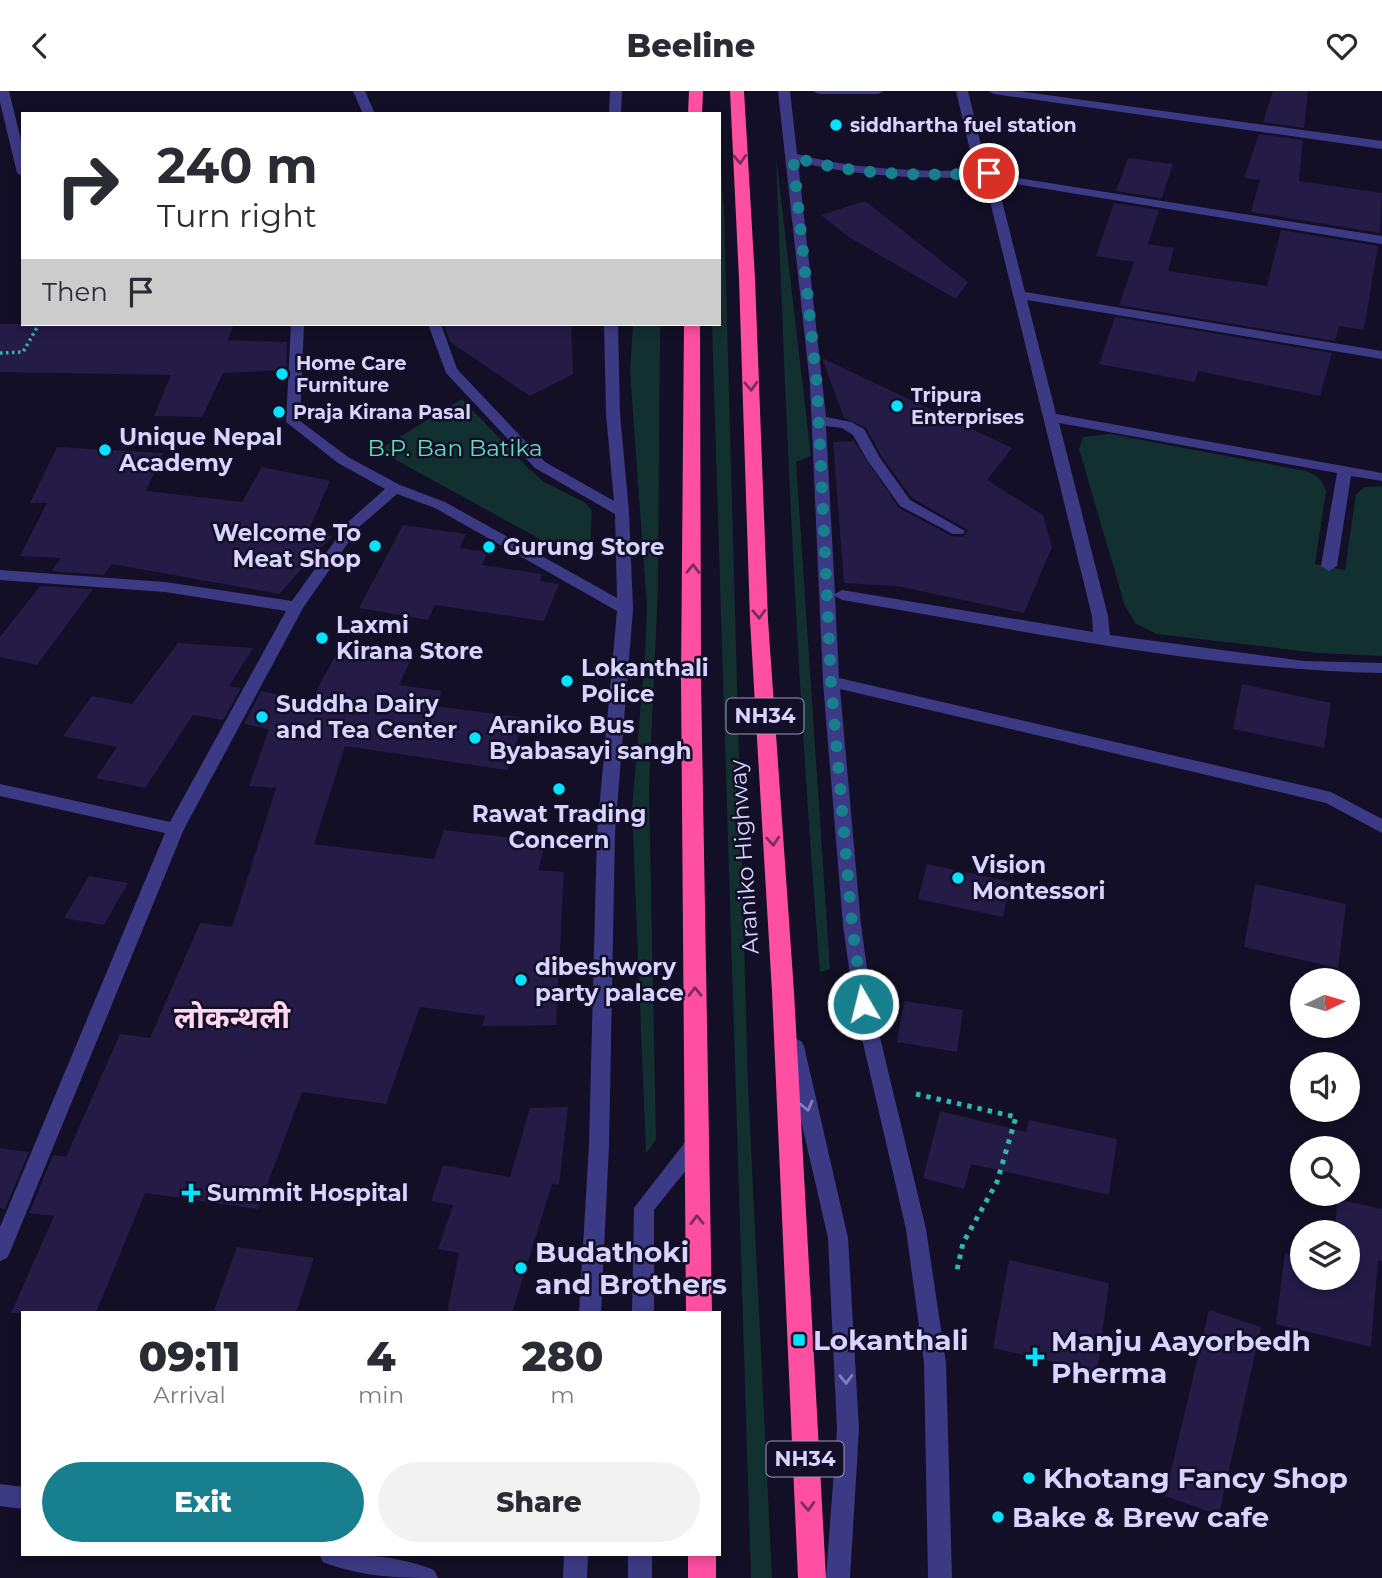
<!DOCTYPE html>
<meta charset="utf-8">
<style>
:root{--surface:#fff;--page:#f2f2f3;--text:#2b2b33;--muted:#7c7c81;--accent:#187f8f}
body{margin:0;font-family:Montserrat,"Noto Sans Devanagari",sans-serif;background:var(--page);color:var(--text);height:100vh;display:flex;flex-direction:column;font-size:26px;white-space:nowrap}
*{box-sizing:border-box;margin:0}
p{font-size:23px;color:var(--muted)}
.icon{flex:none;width:38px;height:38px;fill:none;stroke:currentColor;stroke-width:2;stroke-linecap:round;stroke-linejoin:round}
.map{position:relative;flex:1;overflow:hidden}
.drawer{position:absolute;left:21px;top:1220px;width:700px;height:245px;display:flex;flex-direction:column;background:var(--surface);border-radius:0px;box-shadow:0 4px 10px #0003}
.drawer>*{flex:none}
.hud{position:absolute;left:21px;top:21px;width:700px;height:214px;border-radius:0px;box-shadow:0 4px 10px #0003;background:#fff;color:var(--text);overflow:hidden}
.needle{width:46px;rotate:85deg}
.buttons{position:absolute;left:1290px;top:877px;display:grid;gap:14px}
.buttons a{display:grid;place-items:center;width:70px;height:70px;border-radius:50%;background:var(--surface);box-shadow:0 4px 10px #0003;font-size:35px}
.pin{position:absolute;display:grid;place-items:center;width:60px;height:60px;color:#fff;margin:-30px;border:4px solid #fff;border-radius:50%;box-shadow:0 2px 7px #0007}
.me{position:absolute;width:77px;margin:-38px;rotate:352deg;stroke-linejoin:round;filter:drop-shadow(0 0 5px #0008)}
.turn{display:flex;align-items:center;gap:24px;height:147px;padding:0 21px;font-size:32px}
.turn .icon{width:91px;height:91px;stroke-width:2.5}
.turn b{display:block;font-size:49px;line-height:60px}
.then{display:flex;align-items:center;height:66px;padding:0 21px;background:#0003;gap:14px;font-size:26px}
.eta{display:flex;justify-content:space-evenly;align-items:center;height:119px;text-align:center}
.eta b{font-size:42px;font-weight:800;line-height:49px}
.primary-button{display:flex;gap:14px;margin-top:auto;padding:14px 21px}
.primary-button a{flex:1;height:80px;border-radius:42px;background:var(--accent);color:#fff;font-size:28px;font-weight:800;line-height:80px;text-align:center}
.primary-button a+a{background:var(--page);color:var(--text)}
header{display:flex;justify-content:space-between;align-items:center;height:91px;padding:0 21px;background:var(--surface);font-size:32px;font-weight:800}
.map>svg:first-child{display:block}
.green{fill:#12302f}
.building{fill:#241b47}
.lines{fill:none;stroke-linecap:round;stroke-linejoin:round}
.path-far1{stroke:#2fb8b0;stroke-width:3.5;stroke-dasharray:2.5 3.5;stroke-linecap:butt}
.path{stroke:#2fb8b0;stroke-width:5;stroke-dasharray:4.5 6;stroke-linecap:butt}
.minor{fill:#3d3a85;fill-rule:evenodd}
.highway{fill:#ff4fa3;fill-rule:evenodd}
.oneway{stroke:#7d2c5e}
.oneway2{stroke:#837fbc}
.route{stroke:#187f8f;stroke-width:12;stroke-dasharray:0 21.6}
.poi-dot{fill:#00e5ff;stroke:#130f26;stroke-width:2.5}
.labels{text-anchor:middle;stroke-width:5;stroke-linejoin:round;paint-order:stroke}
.far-poi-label{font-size:19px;font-weight:bold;fill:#d9d4ff;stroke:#130f26;text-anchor:start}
.shield{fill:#130f26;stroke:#9e99be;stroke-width:2}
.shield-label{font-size:21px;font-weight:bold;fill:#d9d4ff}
.poi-label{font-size:23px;font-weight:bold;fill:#d9d4ff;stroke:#130f26;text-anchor:start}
.park-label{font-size:23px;fill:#5fe0c0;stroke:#130f26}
.street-label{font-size:23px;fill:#d9d4ff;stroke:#130f26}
.near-poi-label{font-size:28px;font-weight:bold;fill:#d9d4ff;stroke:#130f26;text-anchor:start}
.district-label{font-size:30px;font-weight:bold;fill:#ffd6f0;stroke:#130f26}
</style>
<header><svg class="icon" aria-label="back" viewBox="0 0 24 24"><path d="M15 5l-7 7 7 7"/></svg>Beeline<svg class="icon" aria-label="heart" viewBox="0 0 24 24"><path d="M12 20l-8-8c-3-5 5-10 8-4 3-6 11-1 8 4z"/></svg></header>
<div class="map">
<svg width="1382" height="1487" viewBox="0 0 1382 1487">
<rect width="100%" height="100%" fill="#130f26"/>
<path class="green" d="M719,52l5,67 24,875 24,493h-21l-39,-1254h7z
M776,65l35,300 -15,6 34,507 -10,3c-22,-272 -34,-544 -44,-816z
M633,233h27l-2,266 -9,196 7,354 -10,13 -14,-345 13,-153 2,-48 -17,-235z
M462,308l66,69 16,14 42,21 6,8 -2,37 -13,7 -10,-1 -189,-104z
M1110,343l196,37c11,4 17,9 20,20l-11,73 30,6 11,-76 9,-7 17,-1v170l-64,-3 -161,-19 -21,-10 -11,-18 -46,-157 4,-12z"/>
<path class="building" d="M1273,0h35l-4,37 -41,-6z
M1259,43l44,6 -4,41 83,12 -2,40 -129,-21 9,-32 -16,-2z
M1128,67l45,6 -11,34 -46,-7z
M865,110l103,81 -12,17 -106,-61 -29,-23z
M1114,112l45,7 -11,34 26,4 -6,23 99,15 14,-56 97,16 -14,84 -25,-4 -4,15 -216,-36 15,-43 -38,-6z
M1115,226l217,36 -12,43 -122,-25 -3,11 -96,-18z
M0,233h234l-6,16 59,2 -1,28 -63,3 -21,44 -48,-1 17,-41 -171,-3z
M444,233h127l2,50 -43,22 -80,-54z
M822,267l190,90 -25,32 56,35 9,32 -28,66 -127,-27 -53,-3 -11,-141 20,-1 -2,-4 48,71 53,28 11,1 5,-7 -56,-32 -30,-41 -16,-29 -22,-10z
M57,356l106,6 -17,38 96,11 20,-35 68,14 -22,51 24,4 -53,58 -167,-30 -8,11 -53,-4 10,-13 -41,-2 27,-53h-17z
M403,434l63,9 -6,14 28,4 -6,13 60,9 -2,7 19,3 -15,37 -109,-16 -7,15 -69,-12z
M40,495l53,3 -56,76 -37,-8v-20z
M178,552l75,5 -24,38 12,2 -18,32 -30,-5 -48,73 -49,-10 21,-31 -54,-11 29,-40 40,8z
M336,563l75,5 -12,26 43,6 -6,15 89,12 -18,52 -162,-24 -31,98 120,15 10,-29 102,12 -8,28 26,2 -8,153 -74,1 3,-10 -65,-9 -34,97 -84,-12 -44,117 -113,-16 -49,120h-85l43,-97 -25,-3 24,-58 13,2 54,-123 30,4 50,-115 32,4 44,-139 -27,-2 20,-57 -25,-5 17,-33 50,10z
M1242,593l89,19 -7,45 -91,-19z
M927,773l84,18 -8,35 -85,-18z
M89,785l39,7 -24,42 -40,-7z
M1255,793l91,20 -8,64 -94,-21z
M904,910l59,9 -6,42 -60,-10z
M568,1016l-9,78 -7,-1 -40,129h-65l12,-60 -21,-4 15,-44 -22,-4 12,-36 67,12 20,-69z
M940,1020l86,21 3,-12 88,19 -8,56 -138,-31 -7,25 -41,-11z
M0,1057l29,4 -24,57 -5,-1z
M1337,1108l45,10v52l-4,-1 -7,87 -95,-23 9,-71 17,4v20h46v-45h-13z
M237,1156l77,11 -18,55h-83z
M1009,1169l100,23 -12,89 -104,-24z
M1209,1219l52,17 -42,188 -54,-19z"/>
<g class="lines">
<path class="path-far1" d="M0,262l23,-1 16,-28"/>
<path class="path" d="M916,1003l100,23 -19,65 -34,61 -6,27"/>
<path class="minor" d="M0,0h9l14,57v29l-6,-4 -17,-71z
M353,0h12l10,23h-12z
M610,0h12l-1,23h-12z
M778,0h12l7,63c60,16 121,18 182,16l-6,-7 -17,-72h12l17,71 8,8 12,6 377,60v8l-385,-63 28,111 357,59v8l-355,-59 29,114 326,59v8l-31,-5 -14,90 -8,5 -8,-5 16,-93 -278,-50 49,193 2,19 194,26 78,2v10c-182,-4 -361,-43 -540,-73l-7,-4 4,82 492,114 51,27v14l-56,-30 -486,-114 21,236 11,79 54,225 20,134 6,215h-24l-4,-215 -18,-134 -52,-225 -11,-79 -20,-243 -13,-297zM798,71c61,15 123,17 186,15l108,439 1,16 -251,-42 -7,4 -9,-168 16,2 11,7 13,23 34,48 53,28h10l2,-3 -55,-31 -30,-42 -16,-29 -13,-7 -25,-5z
M813,0h71l-6,3h-59z
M988,0h30l364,50v8l-388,-55z
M291,233h13l-4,97 48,36 52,28 45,17 172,96 -2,-84 -80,-46 -89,-95 -18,-49h13l16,45 88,93 69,39 -8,-87 -2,-90h14l2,90 9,98 4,97 -18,224 -6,312 -8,168h-22l10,-168 8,-312 20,-222 -182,-103 -38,-14 -38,33 -56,81 -119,221 -174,423 -3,6 -7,3v-34l165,-394 -165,-37v-12l170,38 116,-211 -121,-19 -165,-12v-10l165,12 127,19 57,-80 36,-32 -47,-26 -52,-41z
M794,947l7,3 3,5 44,192 11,191 -9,149h-24l11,-149 -9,-191 -44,-192 3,-5z
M696,1044l7,2 3,6 -3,6 -49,61v103h-22l2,-105 55,-71z
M0,1393l23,3v22l-23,-3z
M319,1463c40,0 78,1 115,16l4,8c-40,0 -77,-1 -115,-16z
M564,1463h24l-1,24h-24z
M628,1463h24v24h-24z"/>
<path class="highway" d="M689,0h14l-1,23h-14z
M730,0h14l11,188 13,341 26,372 32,586h-28l-26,-586 -22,-372 -11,-341z
M684,233h16l1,355 11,634h-26l-5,-634z
M688,1463h28v24h-28z"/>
</g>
<defs><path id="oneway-chevron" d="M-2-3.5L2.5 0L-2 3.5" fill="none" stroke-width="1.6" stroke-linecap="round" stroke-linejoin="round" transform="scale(1.75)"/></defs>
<g class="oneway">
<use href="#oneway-chevron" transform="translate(740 68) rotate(88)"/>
<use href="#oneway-chevron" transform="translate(751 295) rotate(88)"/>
<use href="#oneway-chevron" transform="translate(693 478) rotate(-89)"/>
<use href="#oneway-chevron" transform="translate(759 523) rotate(88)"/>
<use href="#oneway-chevron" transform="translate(773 750) rotate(86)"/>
<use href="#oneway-chevron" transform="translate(695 901) rotate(-91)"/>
<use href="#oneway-chevron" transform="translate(697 1129) rotate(-91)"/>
<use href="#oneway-chevron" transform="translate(808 1415) rotate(87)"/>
</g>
<g class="oneway2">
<use href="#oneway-chevron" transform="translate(807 1015) rotate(76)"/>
<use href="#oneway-chevron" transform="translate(846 1288) rotate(88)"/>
</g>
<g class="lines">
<path class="route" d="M863,913l-11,-79 -21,-243 -14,-297 -24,-228c62,19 131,19 196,16"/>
</g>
<g class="poi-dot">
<circle cx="836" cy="34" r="7"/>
<circle cx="282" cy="283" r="7"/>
<circle cx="897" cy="315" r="7"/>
<circle cx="279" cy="321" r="7"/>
<circle cx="105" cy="359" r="7"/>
<circle cx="375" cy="455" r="7"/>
<circle cx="489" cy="456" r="7"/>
<circle cx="322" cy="547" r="7"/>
<circle cx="567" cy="590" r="7"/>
<circle cx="262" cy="626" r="7"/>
<circle cx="475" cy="647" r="7"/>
<circle cx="559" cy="698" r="7"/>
<circle cx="958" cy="787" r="7"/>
<circle cx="521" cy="889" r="7"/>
<path d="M187.5 1091.5h7v7h7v7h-7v7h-7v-7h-7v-7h7z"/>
<circle cx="521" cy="1177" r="7"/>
<rect x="792" y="1242" width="14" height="14" rx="3.5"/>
<path d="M1031.5 1255.5h7v7h7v7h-7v7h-7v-7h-7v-7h7z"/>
<circle cx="1029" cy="1387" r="7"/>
<circle cx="998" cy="1426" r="7"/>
</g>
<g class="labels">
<g class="far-poi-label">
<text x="850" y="41">siddhartha fuel station</text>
<text x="296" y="279">Home Care<tspan x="296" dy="22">Furniture</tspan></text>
<text x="911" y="311">Tripura<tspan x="911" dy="22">Enterprises</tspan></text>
<text x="293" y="328">Praja Kirana Pasal</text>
</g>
<g class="shield">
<rect x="726.5" y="607.5" width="77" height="35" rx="5"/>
<rect x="766.5" y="1350.5" width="77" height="35" rx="5"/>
</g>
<g class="shield-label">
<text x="765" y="632">NH34</text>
<text x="805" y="1375">NH34</text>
</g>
<g class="poi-label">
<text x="119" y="354">Unique Nepal<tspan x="119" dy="26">Academy</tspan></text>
<text x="361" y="450" text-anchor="end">Welcome To<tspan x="361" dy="26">Meat Shop</tspan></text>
<text x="503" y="464">Gurung Store</text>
<text x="336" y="542">Laxmi<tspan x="336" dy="26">Kirana Store</tspan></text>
<text x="581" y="585">Lokanthali<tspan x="581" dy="26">Police</tspan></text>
<text x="276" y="621">Suddha Dairy<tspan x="276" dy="26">and Tea Center</tspan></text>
<text x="489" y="642">Araniko Bus<tspan x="489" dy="26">Byabasayi sangh</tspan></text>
<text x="559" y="731" text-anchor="middle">Rawat Trading<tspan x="559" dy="26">Concern</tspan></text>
<text x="972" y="782">Vision<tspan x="972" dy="26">Montessori</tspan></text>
<text x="535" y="884">dibeshwory<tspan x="535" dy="26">party palace</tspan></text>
<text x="207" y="1110">Summit Hospital</text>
</g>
<g class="park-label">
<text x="455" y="365">B.P. Ban Batika</text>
</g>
<g class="street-label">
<text transform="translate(744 766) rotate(-94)" y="8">Araniko Highway</text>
</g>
<g class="near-poi-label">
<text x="535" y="1171">Budathoki<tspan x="535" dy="32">and Brothers</tspan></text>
<text x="813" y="1259">Lokanthali</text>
<text x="1051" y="1260">Manju Aayorbedh<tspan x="1051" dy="32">Pherma</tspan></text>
<text x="1043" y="1397">Khotang Fancy Shop</text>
<text x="1012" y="1436">Bake &amp; Brew cafe</text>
</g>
<g class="district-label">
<text x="232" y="937">लोकन्थली</text>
</g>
</g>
</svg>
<div class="buttons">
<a><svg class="needle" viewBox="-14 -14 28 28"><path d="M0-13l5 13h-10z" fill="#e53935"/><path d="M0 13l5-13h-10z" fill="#7c7c81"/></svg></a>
<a><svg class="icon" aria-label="sound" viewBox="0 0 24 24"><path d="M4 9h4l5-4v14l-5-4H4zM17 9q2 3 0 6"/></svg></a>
<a><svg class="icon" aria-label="search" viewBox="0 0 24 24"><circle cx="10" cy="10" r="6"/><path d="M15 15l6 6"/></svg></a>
<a><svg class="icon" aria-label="layers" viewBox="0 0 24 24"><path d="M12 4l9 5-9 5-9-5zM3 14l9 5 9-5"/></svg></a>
</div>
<div class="pin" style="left:989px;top:82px;background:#d93025"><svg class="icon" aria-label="arrive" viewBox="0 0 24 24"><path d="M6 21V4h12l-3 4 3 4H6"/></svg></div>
<svg class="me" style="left:863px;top:913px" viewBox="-20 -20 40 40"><circle r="17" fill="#187f8f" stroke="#fff" stroke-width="3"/><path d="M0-11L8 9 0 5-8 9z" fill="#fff"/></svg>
<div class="hud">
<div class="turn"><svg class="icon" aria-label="right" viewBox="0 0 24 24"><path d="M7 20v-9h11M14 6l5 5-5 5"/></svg><div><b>240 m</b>Turn right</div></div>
<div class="then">Then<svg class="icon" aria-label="arrive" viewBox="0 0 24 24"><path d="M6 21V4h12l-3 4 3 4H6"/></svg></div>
</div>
<section class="drawer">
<div class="eta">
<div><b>09:11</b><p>Arrival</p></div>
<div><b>4</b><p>min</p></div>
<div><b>280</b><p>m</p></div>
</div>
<div class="primary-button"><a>Exit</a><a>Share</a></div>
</section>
</div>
